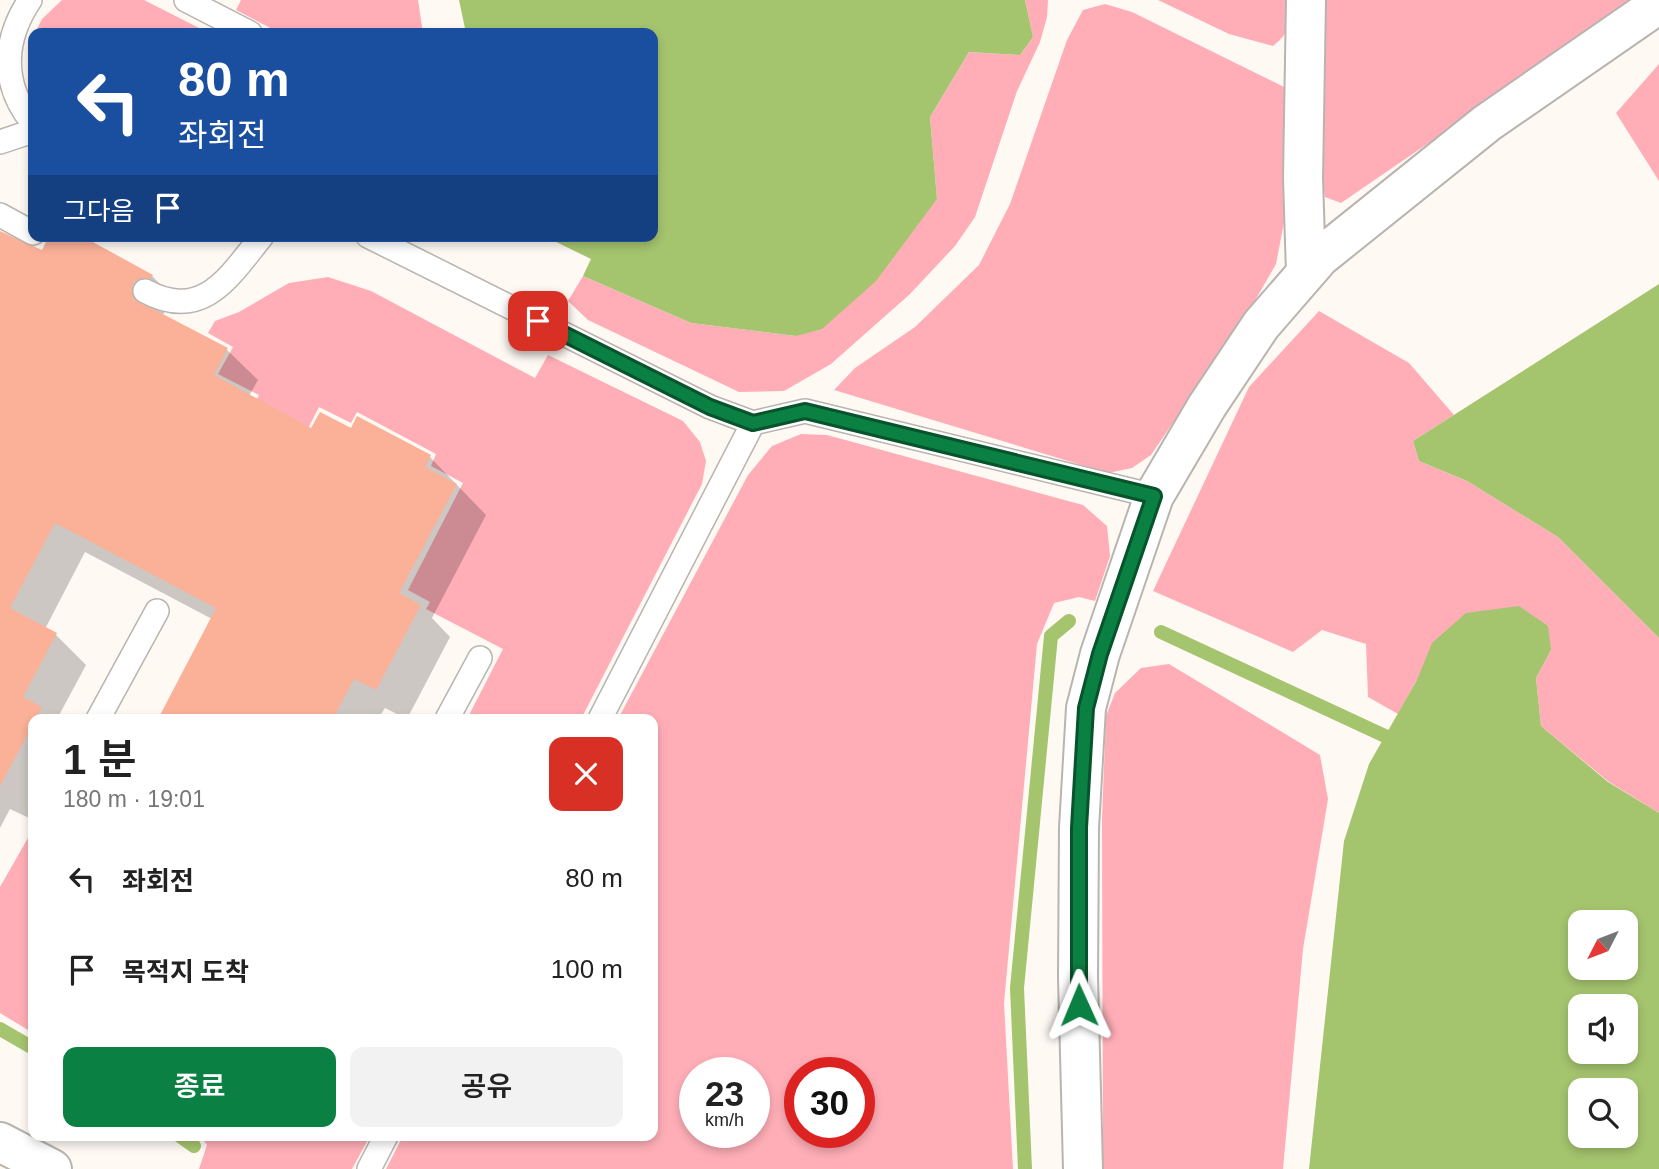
<!DOCTYPE html>
<html lang="ko">
<meta charset="utf-8">
<style>
:root{--surface:#fff;--page:#f2f2f2;--text:#222;--muted:#767676;--accent:#0b8043}
body{margin:0;font-family:Arial,"Noto Sans KR",sans-serif;background:var(--page);color:var(--text);height:100vh;display:flex;flex-direction:column;font-size:26px;white-space:nowrap}
*{box-sizing:border-box;margin:0}
p{font-size:23px;color:var(--muted)}
.icon{flex:none;width:38px;height:38px;fill:none;stroke:currentColor;stroke-width:2;stroke-linecap:round;stroke-linejoin:round}
.map{position:relative;flex:1;overflow:hidden}
.panel{position:absolute;left:28px;top:714px;width:630px;height:427px;display:flex;flex-direction:column;background:var(--surface);border-radius:14px;box-shadow:0 4px 10px #0003}
.panel>*{flex:none}
.top-card{position:absolute;left:28px;top:28px;width:630px;height:214px;border-radius:14px;box-shadow:0 4px 10px #0003;background:#1a4fa0;color:#fff;overflow:hidden}
.needle{width:46px;rotate:228deg}
.tools{position:absolute;left:1568px;top:910px;display:grid;gap:14px}
.tools a{display:grid;place-items:center;width:70px;height:70px;border-radius:14px;background:var(--surface);box-shadow:0 4px 10px #0003;font-size:35px}
.speed{position:absolute;left:679px;top:1057px;display:flex;gap:14px;font-size:35px;font-weight:700;text-align:center}
.speed>*{display:grid;place-content:center;width:91px;height:91px;border-radius:50%;background:var(--surface);box-shadow:0 4px 10px #0003;line-height:1}
.speed small{font-size:18px;font-weight:400}
.speed .limit{border:10px solid #d22;background:#fff;color:#111}
.pin{position:absolute;display:grid;place-items:center;width:60px;height:60px;color:#fff;margin:-30px;border-radius:14px;box-shadow:0 4px 10px #0006}
.me{position:absolute;width:77px;margin:-38px;rotate:359deg;stroke-linejoin:round;filter:drop-shadow(0 0 5px #0008)}
.turn{display:flex;align-items:center;gap:24px;height:147px;padding:0 35px;font-size:32px}
.turn .icon{width:91px;height:91px;stroke-width:2.5}
.turn b{display:block;font-size:49px;line-height:60px}
.then{display:flex;align-items:center;height:66px;padding:0 35px;background:#0003;gap:14px;font-size:26px}
.round{display:grid;place-items:center;flex:none;width:74px;height:74px;border-radius:14px;background:var(--page)}
.head{display:flex;align-items:center;justify-content:space-between;height:119px;padding:0 35px}
h1{font-size:42px;font-weight:600;line-height:52px}
.cta{display:flex;gap:14px;margin-top:auto;padding:14px 35px}
.cta a{flex:1;height:80px;border-radius:14px;background:var(--accent);color:#fff;font-size:28px;font-weight:600;line-height:80px;text-align:center}
.cta a+a{background:var(--page);color:var(--text)}
ul{padding:0;list-style:none}
li{display:flex;align-items:center;gap:21px;height:91px;padding:0 35px}
li div{flex:1}
li b{display:block;font-size:26px}
li em{font-style:normal}
.map>svg:first-child{display:block}
.green{fill:#ffaeb7;fill-rule:evenodd}
.water{fill:#a5c46e;fill-rule:evenodd}
.shadow{fill:#0003}
.lines{fill:none;stroke-linecap:round;stroke-linejoin:round}
.stream{stroke:#a5c46e;stroke-width:14}
.building{fill:#fab197}
.service-casing{stroke:#b9b4af;stroke-width:26}
.minor-casing{stroke:#b9b4af;stroke-width:42}
.service{stroke:#fff;stroke-width:23}
.minor{stroke:#fff;stroke-width:38}
.route-casing{stroke:#07532c;stroke-width:18}
.route{stroke:#0b8043;stroke-width:12}
</style>
<div class="map">
<svg width="1659" height="1169" viewBox="0 0 1659 1169">
<rect width="100%" height="100%" fill="#fff9f4"/>
<path class="green" d="M62,0h82l65,33h-174l7,-14z
M241,0h177l5,33h-143l-44,-23z
M1025,0h23l-1,17 -7,25 -23,49 -42,126 -20,29 -45,48 -79,70 -47,27 -45,1 -151,-72 -20,-19 15,-25 108,47 105,13 141,-137 -7,-82 39,-65 51,3 13,-18z
M1158,0h134c0,21 -2,33 -19,46l-44,-12z
M1325,0h312l-296,203 -16,-6 -4,-25z
M1105,4l27,8 154,76 -1,129 -9,47 -27,47 -98,144 -19,13 -24,5 -274,-83 21,-22 60,-41 64,-62 31,-61 57,-164 16,-30z
M1659,64v117l-43,-68z
M328,277l43,14 164,87 13,-23 135,66 17,21 6,19 -4,23 -121,235h-114l36,-70 -77,-40 4,-7 -22,-12 55,-107 -32,-17 5,-12 -79,-42 -6,11 -32,-16 -22,43 -52,-26 14,-29 -41,-21 15,-27 -25,-14 7,-12 24,-9 50,-29z
M1319,311l90,52 45,52 -41,26 6,20 48,20 91,56 101,101v175l-50,-31 -68,-56 -5,-48 15,-28 -134,30 -19,34 -30,-17 -2,-53 -44,-14 -29,22 -140,-61 96,-204z
M801,434l26,1 256,70 24,21 3,30 -15,45 -16,-4 -25,6 -17,41 -33,359 9,166h-627l17,-33h250v-417h-35l130,-244 24,-29zM695,1073h59v59h-59zM800,1073h59v59h-59z
M1169,664l151,91 8,44 -25,150 -20,220h-180l-1,-351 4,-102 9,-23 26,-25z
M33,829v204l-33,-20v-126z
M200,1136h170l-18,33h-153l8,-24z"/>
<path class="water" d="M459,0h566l8,37 -13,18 -51,-3 -39,65 7,82 -61,82 -54,48 -26,7 -105,-13 -108,-47 8,-17 -47,-23h109v-203h-187z
M1659,284v354l-101,-101 -91,-56 -48,-20 -6,-20z
M1519,606l29,20 3,24 -15,28 5,48 67,56 51,31v356h-350l35,-328 25,-77 48,-84 15,-37 34,-30zM1580,922h46v46h-46zM1580,1006h46v46h-46zM1580,1090h46v46h-46z"/>
<path class="shadow" d="M0,232l43,20 35,-16 74,40 30,30 -16,4 -4,6 65,34 31,30 -9,16 63,34 40,1 78,26 56,58 -54,103 18,19 -43,82 -22,-11 -7,11h-218l52,-100 -127,-67 -40,77 11,6 30,30 -29,54h-24v91l-4,8 -19,-9 -10,19z"/>
<g class="lines">
<path class="stream" d="M1161,632l224,104
M0,1029l33,19
M180,1136l14,10
M1025,1169l-8,-181 34,-352 18,-15"/>
</g>
<path class="building" d="M0,231l42,19 7,-14h33l71,39 -2,3 -15,2 -4,6 2,13 94,49 -14,27 97,53 9,-16 31,16 6,-12 74,39 -6,12 32,17 -58,109 22,12 -45,85 -22,-11 -21,40h-175l58,-111 -161,-85 -45,85 47,25 -34,64 19,10 -42,79z"/>
<g class="lines">
<defs>
<path id="service" d="M30,0c-27,40 -29,85 3,123
M186,0l64,33
M0,142l33,-11
M0,215l33,18
M368,236l342,171 43,16 52,-12 349,85
M145,291c58,31 84,-14 117,-55
M98,719l59,-108
M447,719l33,-61
M600,719l153,-296
M369,1169l17,-33"/>
<path id="minor" d="M1306,273l-3,-95 3,-178
M0,1142l52,27
M1083,1169l-5,-192 1,-149 7,-120 14,-54 54,-158 53,-90 54,-81 59,-68 167,-134 172,-119"/>
</defs>
<use href="#service" class="service-casing"/>
<use href="#minor" class="minor-casing"/>
<use href="#service" class="service"/>
<use href="#minor" class="minor"/>
</g>
<g class="lines">
<defs>
<path id="route" d="M538,321l172,86 43,16 52,-12 349,85 -54,158 -14,54 -7,120v177"/>
</defs>
<use href="#route" class="route-casing"/>
<use href="#route" class="route"/>
</g>
</svg>
<div class="tools">
<a><svg class="needle" viewBox="-14 -14 28 28"><path d="M0-13l5 13h-10z" fill="#e53935"/><path d="M0 13l5-13h-10z" fill="#767676"/></svg></a>
<a><svg class="icon" aria-label="sound" viewBox="0 0 24 24"><path d="M4 9h4l5-4v14l-5-4H4zM17 9q2 3 0 6"/></svg></a>
<a><svg class="icon" aria-label="search" viewBox="0 0 24 24"><circle cx="10" cy="10" r="6"/><path d="M15 15l6 6"/></svg></a>
</div>
<div class="speed"><div>23<small>km/h</small></div><div class="limit">30</div></div>
<div class="pin" style="left:538px;top:321px;background:#d93025"><svg class="icon" aria-label="arrive" viewBox="0 0 24 24"><path d="M6 21V4h12l-3 4 3 4H6"/></svg></div>
<svg class="me" style="left:1079px;top:1005px" viewBox="-20 -20 40 40"><path d="M0-17L14 15 0 8-14 15z" fill="#0b8043" stroke="#fff" stroke-width="4"/></svg>
<div class="top-card">
<div class="turn"><svg class="icon" aria-label="left" viewBox="0 0 24 24"><path d="M17 20v-9H6M10 6l-5 5 5 5"/></svg><div><b>80 m</b>좌회전</div></div>
<div class="then">그다음<svg class="icon" aria-label="arrive" viewBox="0 0 24 24"><path d="M6 21V4h12l-3 4 3 4H6"/></svg></div>
</div>
<section class="panel">
<div class="head"><div><h1>1 분</h1><p>180 m · 19:01</p></div><a class="round" style="background:#d93025;color:#fff"><svg class="icon" aria-label="close" viewBox="0 0 24 24"><path d="M6 6l12 12M18 6L6 18"/></svg></a></div>
<ul>
<li><svg class="icon" aria-label="left" viewBox="0 0 24 24"><path d="M17 20v-9H6M10 6l-5 5 5 5"/></svg><div><b>좌회전</b></div><em>80 m</em></li>
<li><svg class="icon" aria-label="arrive" viewBox="0 0 24 24"><path d="M6 21V4h12l-3 4 3 4H6"/></svg><div><b>목적지 도착</b></div><em>100 m</em></li>
</ul>
<div class="cta"><a>종료</a><a>공유</a></div>
</section>
</div>
